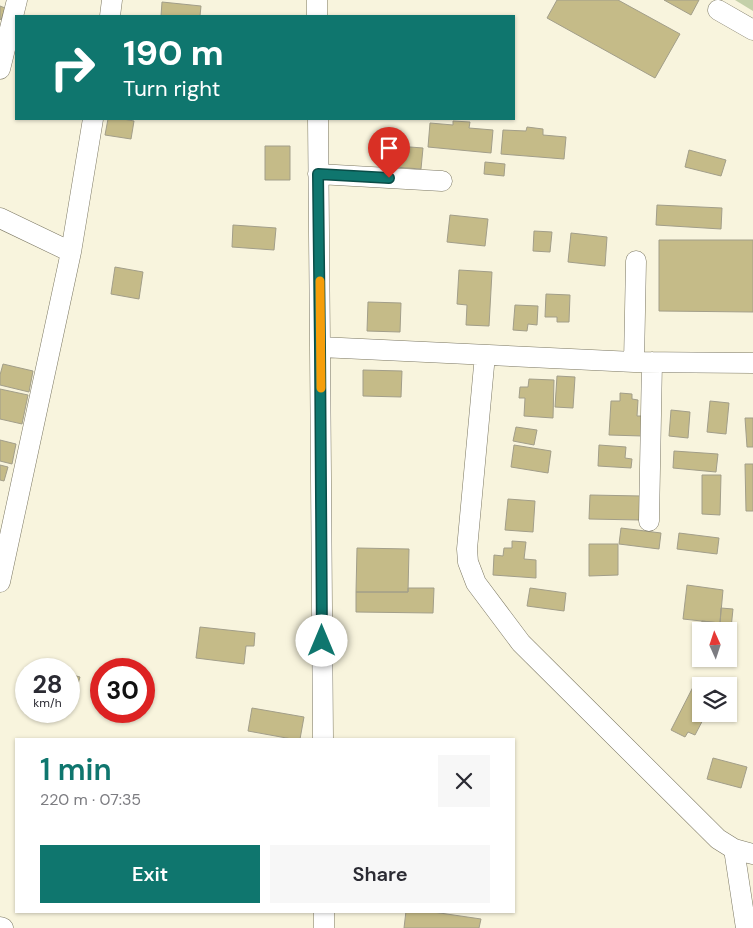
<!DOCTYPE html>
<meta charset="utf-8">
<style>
:root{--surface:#fff;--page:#f7f7f7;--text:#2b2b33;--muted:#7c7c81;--accent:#0f766e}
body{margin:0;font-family:"DM Sans",sans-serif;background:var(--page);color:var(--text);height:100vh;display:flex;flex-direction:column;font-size:19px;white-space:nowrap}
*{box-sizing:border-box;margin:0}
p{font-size:16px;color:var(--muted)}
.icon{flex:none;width:28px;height:28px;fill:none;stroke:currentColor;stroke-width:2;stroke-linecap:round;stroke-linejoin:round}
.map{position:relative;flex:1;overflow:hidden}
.panel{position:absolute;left:15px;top:738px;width:500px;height:175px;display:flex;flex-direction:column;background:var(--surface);border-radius:0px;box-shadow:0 1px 4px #0004}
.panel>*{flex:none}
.guide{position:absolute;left:15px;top:15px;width:500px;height:105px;border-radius:0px;box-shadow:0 1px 4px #0004;background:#0f766e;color:#fff;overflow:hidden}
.needle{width:32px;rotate:357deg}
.fabs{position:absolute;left:692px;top:622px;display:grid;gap:10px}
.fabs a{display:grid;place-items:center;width:45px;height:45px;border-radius:0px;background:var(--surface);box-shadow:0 1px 4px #0004;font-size:25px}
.speed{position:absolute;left:15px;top:658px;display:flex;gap:10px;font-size:25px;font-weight:700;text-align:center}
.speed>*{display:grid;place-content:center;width:65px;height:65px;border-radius:50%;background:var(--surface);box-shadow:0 1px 4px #0004;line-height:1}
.speed small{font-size:12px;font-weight:400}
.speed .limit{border:8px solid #d22;background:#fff;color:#111}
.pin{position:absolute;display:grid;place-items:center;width:42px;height:42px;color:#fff;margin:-51px -21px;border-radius:50% 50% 50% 0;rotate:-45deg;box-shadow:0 0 5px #0007}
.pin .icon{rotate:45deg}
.me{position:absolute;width:55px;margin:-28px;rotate:0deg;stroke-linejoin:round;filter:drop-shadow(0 0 4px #0008)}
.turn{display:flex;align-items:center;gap:18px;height:105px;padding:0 25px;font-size:22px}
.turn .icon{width:65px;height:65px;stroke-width:2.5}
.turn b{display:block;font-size:35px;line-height:42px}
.round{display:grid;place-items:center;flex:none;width:52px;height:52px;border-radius:0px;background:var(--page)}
.summary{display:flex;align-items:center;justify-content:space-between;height:85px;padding:0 25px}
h1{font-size:30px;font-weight:600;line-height:38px;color:var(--accent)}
.button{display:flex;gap:10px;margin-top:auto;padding:10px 25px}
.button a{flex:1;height:58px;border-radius:0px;background:var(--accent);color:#fff;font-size:20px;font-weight:600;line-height:58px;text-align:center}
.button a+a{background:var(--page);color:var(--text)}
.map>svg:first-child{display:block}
.green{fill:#c4d0a9}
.building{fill:#c5bb88;stroke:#a29e89}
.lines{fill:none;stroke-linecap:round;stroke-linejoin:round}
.minor-casing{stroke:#7b7762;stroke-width:21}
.minor{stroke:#fff;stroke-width:20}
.route-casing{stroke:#0a4d48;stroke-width:12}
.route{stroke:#0f766e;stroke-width:9}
.slow{stroke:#f59e0b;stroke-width:9}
</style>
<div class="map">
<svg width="753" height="928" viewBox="0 0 753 928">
<rect width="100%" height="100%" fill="#f8f4dd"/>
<path class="green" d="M735,0h18v11z"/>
<path class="building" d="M557,0h61l62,34 -25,44 -108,-60z
M664,0h35l-8,15z
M162,2l39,4 -1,10h-39z
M0,6l5,2 -4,12 -1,-1z
M108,119h15l11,2 -3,18 -26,-4z
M453,121l17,1 -1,6 24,2 -2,23 -63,-6 2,-24 23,2z
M527,127l16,2v6l23,2 -2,22 -63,-5 2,-24 23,1z
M384,145l39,3 -2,21 -39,-3z
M265,146h25v34h-25z
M689,150l37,10 -5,16 -36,-9z
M485,162l20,2 -1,12 -20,-2z
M657,205l65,3 -1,21 -65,-4z
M450,215l38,4 -3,27 -38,-4z
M233,225l43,3 -2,22 -42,-3z
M534,231l18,1 -2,20 -17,-1z
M571,233l36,4 -2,29 -37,-4z
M659,240h94v72l-94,-1z
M115,267l28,5 -4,27 -28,-5z
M459,270l33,2 -3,54 -23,-1 1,-20 -10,-1z
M546,294l24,1 -1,27h-12v-5h-12z
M368,302l33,1 -1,29 -33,-1z
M515,305l23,1 -1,19 -9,-1 -1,7 -14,-1z
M3,364l30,7 -4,21 -29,-7v-10z
M363,370l39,1 -1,26 -38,-1z
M557,376l18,1 -2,31 -18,-1z
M529,379l25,1 -1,38 -29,-2 1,-18h-6l1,-11h8z
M0,389l28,6 -6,29 -22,-5z
M620,393l12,1v5l6,1 -1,16h6l-1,20 -33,-1 2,-34h9z
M710,401l19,2 -3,31 -19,-2z
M671,410l19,2 -2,26 -19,-2z
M745,418h8v29h-6z
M516,427l21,3 -3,15 -21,-4z
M0,440l16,4 -4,20 -12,-3z
M514,445l37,6 -3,22 -37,-6z
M599,445l27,2 -1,11 7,1 -1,9 -33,-2z
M674,451l44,3 -2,18 -43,-4z
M745,464h8v47h-7z
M0,465l8,2 -4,14 -4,-1z
M702,475h19l-1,40 -18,-1z
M590,495l51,1 -1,24 -51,-1z
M508,499l27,2 -2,31 -28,-2z
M621,528l40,5 -2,16 -40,-5z
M679,533l40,5 -2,16 -40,-5z
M512,541l14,1 -2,17 12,1v18l-43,-3 1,-20 9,1 1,-8h8z
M589,544h29v31l-29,1z
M357,548l52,1 -1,43h-52z
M687,585l36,5 -3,33 -37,-4z
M408,588h26l-1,25 -77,-1v-20h52z
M530,588l36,5 -2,18 -37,-5z
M721,608l12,1 -4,39v-17h-28v15h-2l3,-25 18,2z
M200,627l55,6 -1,13h-8l-2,18 -48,-6z
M69,674l11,3 -5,17 -6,-1z
M693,687l8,5v22h5l-11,21 -7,-3 -3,5 -14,-7z
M252,708l52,9 -4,22h-8l-44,-8z
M713,758l34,9 -6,21 -34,-9z
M406,911h20l55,8 -2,9h-75z"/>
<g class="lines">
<defs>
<path id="minor" d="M317,0v16
M718,10l35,20
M110,16l2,-16
M0,69l17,-69
M318,119l2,228 3,392
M318,174l124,7
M0,218l71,34
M320,347l314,15 119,1
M485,355l-18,194 1,13 8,21 45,60 197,196 16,10 19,5
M634,362l2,-101
M649,521l3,-159
M0,582l71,-330 22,-133
M734,849l12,79
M324,911v17
M0,927l3,1"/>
</defs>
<use href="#minor" class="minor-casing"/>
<use href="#minor" class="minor"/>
</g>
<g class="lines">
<defs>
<path id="route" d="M322,641l-2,-294 -2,-173 71,4"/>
</defs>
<use href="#route" class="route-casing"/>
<use href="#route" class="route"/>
<path class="slow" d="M320,281l1,107"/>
</g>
</svg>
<div class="fabs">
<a><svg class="needle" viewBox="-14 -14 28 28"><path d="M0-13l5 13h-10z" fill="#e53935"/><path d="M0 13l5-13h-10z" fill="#7c7c81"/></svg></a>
<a><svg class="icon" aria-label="layers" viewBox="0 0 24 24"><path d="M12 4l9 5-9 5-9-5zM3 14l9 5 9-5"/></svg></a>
</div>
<div class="speed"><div>28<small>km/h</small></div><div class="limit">30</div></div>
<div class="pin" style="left:389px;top:178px;background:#d93025"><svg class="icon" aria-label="arrive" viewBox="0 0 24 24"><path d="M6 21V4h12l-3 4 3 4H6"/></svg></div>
<svg class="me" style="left:322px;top:641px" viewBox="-20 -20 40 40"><circle r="19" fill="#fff"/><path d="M0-13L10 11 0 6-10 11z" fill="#0f766e"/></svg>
<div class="guide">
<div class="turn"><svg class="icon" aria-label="right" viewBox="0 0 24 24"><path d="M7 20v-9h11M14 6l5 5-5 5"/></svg><div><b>190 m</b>Turn right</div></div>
</div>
<section class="panel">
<div class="summary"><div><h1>1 min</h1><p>220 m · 07:35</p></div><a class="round"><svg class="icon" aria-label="close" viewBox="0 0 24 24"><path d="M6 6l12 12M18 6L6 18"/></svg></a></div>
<div class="button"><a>Exit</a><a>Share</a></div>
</section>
</div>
